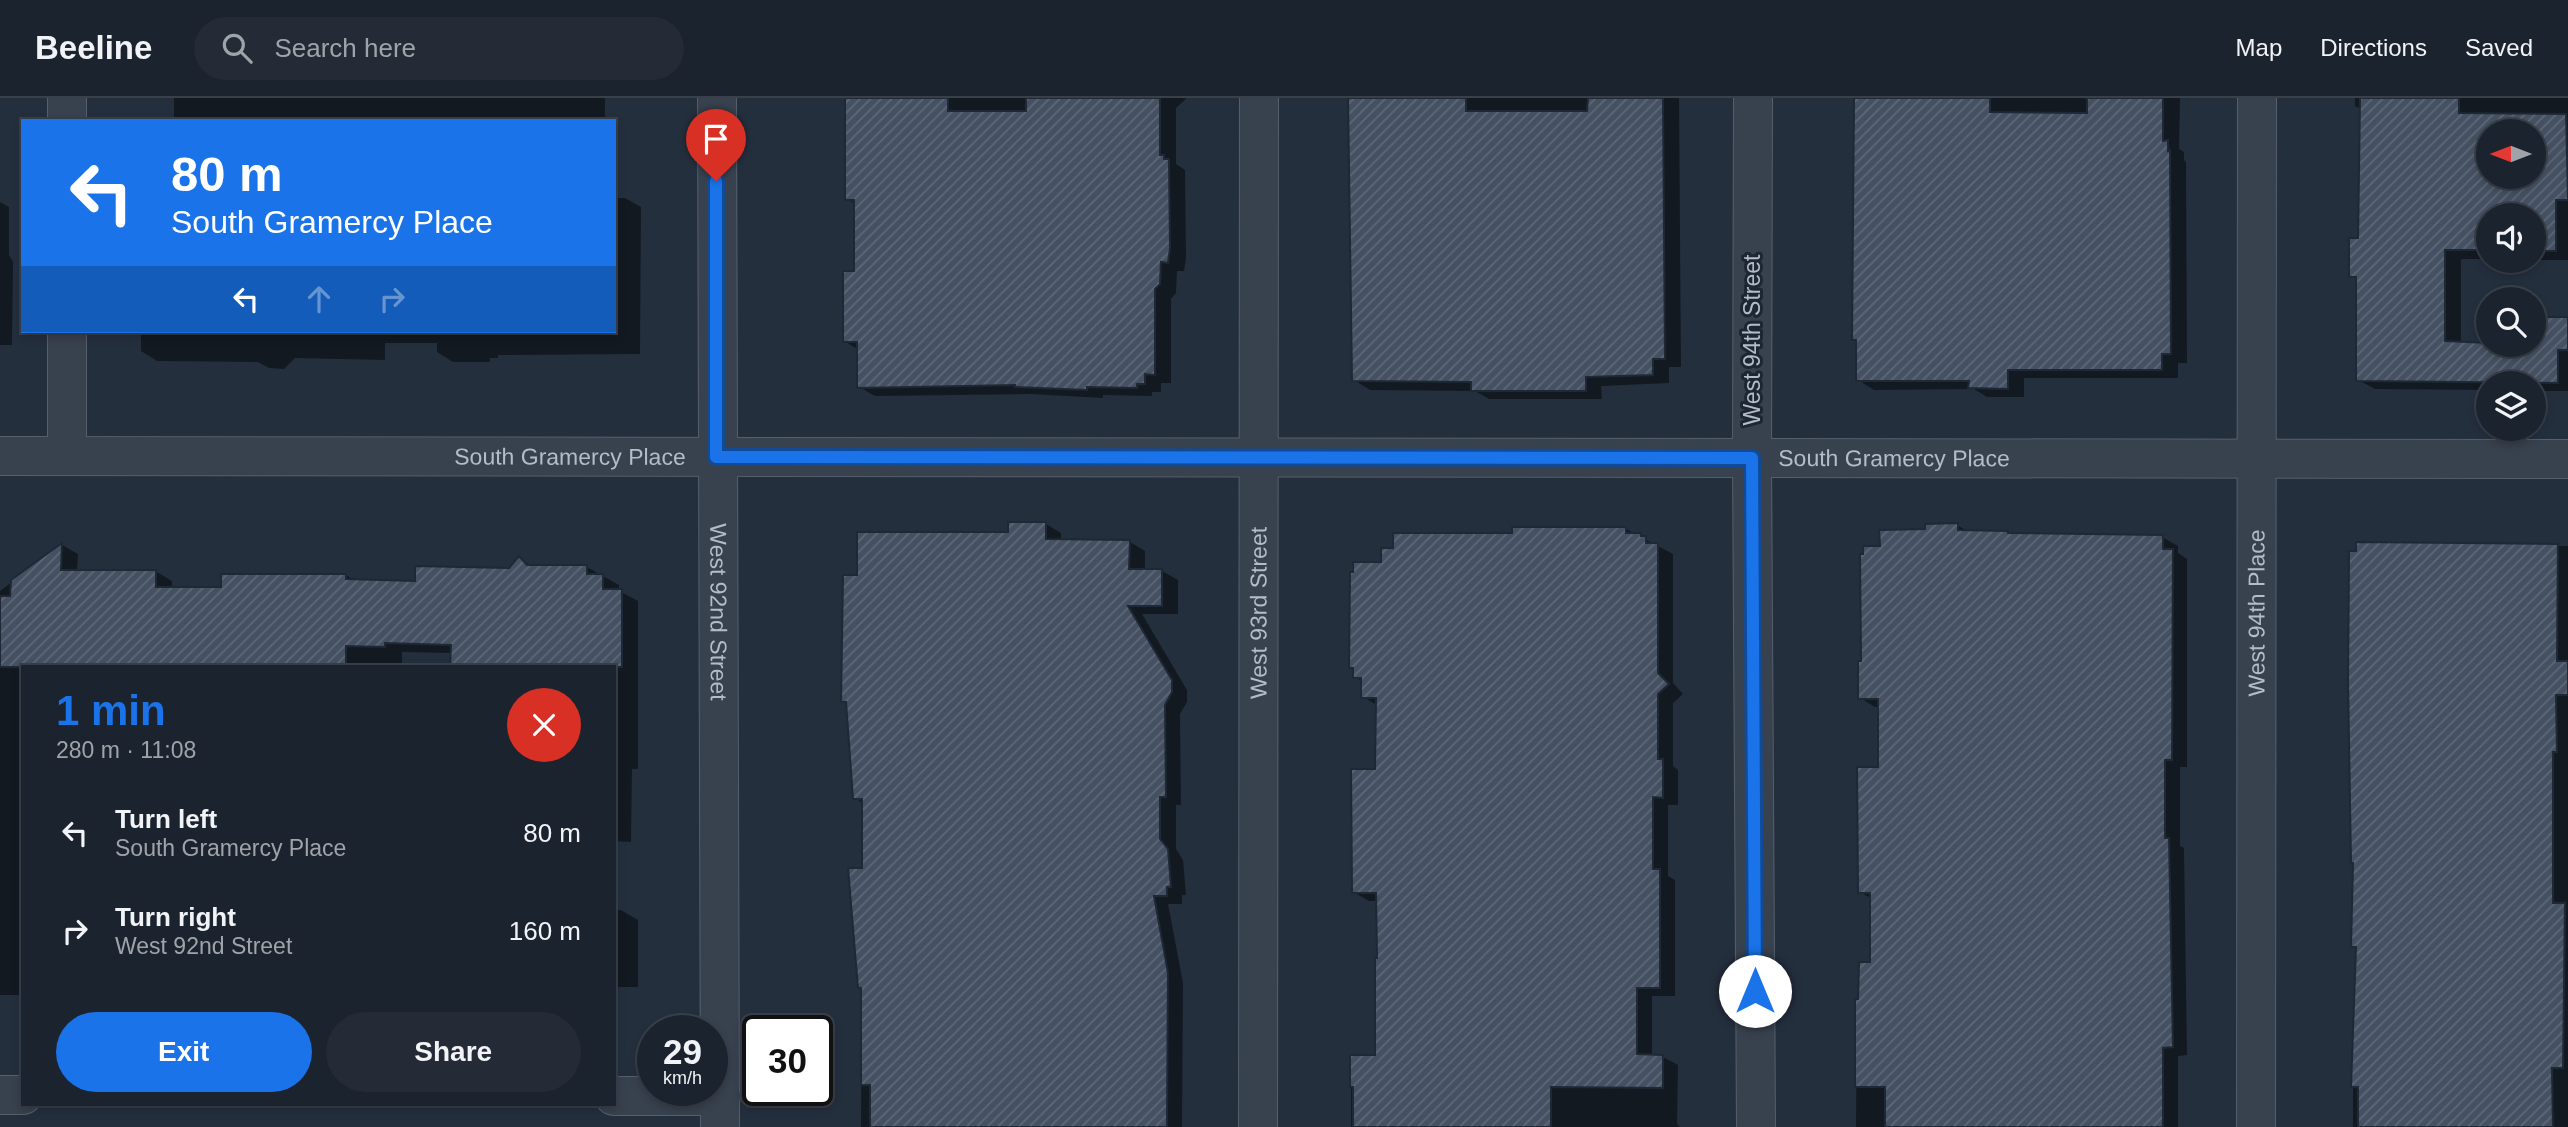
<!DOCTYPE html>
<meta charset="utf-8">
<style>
:root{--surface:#1b232e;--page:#242b36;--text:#f1f3f6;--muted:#a0a4aa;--line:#39404a;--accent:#1a73e8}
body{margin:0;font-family:Arial,sans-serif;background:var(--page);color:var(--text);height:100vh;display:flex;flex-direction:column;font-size:26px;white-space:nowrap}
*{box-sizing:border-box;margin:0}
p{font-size:23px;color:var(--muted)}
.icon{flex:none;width:38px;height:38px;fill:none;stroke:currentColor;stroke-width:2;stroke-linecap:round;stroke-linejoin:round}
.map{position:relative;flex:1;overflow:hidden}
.panel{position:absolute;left:21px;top:567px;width:595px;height:441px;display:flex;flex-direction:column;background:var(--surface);border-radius:0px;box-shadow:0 4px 10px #0003,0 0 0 2px var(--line)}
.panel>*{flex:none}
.banner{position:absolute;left:21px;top:21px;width:595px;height:214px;border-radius:0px;box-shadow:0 4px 10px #0003,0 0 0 2px var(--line);background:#1a73e8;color:#fff;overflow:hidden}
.needle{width:46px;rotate:270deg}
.buttons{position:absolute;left:2476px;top:21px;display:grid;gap:14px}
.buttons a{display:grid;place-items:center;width:70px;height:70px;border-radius:50%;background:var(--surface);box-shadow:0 4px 10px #0003,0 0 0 2px var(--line);font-size:35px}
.speed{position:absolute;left:637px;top:917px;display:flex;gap:14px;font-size:35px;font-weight:700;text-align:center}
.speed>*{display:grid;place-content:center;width:91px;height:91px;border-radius:50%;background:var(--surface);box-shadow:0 4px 10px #0003,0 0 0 2px var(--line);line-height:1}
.speed small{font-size:18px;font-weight:400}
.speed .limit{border:4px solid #111;border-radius:10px;background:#fff;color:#111}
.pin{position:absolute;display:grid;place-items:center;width:60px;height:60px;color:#fff;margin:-72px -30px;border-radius:50% 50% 50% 0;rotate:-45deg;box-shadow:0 0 7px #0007}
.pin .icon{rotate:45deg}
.me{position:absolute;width:77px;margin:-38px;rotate:0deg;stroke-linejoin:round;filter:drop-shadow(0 0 5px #0008)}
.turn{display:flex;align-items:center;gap:24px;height:147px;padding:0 35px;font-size:32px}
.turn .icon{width:91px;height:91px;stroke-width:2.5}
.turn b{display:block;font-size:49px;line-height:60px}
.lanes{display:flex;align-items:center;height:66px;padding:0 35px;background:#0003;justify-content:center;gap:35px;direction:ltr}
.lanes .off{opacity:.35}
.round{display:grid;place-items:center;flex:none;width:74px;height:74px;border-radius:37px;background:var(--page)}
.overview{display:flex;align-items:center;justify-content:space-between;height:119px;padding:0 35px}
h1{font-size:42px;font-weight:700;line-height:52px;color:var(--accent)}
.action{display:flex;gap:14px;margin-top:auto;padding:14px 35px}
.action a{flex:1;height:80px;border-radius:42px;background:var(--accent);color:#fff;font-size:28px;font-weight:700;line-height:80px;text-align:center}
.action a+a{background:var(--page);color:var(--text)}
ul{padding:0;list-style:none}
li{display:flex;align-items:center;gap:21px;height:98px;padding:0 35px}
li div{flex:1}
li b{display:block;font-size:26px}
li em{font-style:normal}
header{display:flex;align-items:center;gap:42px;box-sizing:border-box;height:98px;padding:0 35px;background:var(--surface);border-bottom:2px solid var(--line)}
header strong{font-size:33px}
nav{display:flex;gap:38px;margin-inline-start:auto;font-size:24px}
.search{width:490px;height:63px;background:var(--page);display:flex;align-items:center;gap:18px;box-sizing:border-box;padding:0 24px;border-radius:38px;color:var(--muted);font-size:26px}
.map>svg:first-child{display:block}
.shadow{fill:#0007;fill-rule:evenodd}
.building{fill:url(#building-hatch);stroke:#1f2835;stroke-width:2;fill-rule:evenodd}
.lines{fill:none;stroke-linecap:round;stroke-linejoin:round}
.minor-casing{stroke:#565f6c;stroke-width:40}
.tertiary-casing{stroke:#565f6c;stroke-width:40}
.minor{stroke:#38414e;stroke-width:38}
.tertiary{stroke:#38414e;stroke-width:38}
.route-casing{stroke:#114b97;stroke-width:18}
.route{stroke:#1a73e8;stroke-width:12}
.labels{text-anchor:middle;stroke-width:6;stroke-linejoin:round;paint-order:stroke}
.street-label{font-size:23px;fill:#b4bcc9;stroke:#1d2633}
</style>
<header>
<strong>Beeline</strong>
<div class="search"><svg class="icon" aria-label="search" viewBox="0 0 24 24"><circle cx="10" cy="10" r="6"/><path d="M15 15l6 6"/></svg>Search here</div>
<nav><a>Map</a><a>Directions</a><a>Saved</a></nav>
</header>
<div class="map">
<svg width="2568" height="1029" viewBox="0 0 2568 1029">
<defs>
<pattern id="building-hatch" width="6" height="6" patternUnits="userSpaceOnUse" patternTransform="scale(1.75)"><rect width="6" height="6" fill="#455162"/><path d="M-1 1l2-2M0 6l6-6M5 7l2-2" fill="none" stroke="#5d6877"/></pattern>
</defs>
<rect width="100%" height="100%" fill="#242f3e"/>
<path class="shadow" d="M174,0h431v23h-431z
M845,0h342l-11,10v56l9,6 1,88 -2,13h-7l-1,22 -5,6v84h-10v9h-9v4l-49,-1v3l-73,-4 -155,2 -16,-9v-37l-15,-9 12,-68v-69l-10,-5z
M1349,0h330l2,269h-12v16l-68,3 1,13h-113l-14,-8 -105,-1 -16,-10z
M1857,0h323l-1,51 5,3v8l2,2 1,201h-9v15h-154v19h-37l-13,-8 -100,1 -16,-10 -1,-39 -3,-2z
M2355,0h213v162h-34v-45h-46v44h-27v84l73,2v-26h34v72h-34v-8h-46v7l-113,-1 -17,-9v-100l-7,-4 9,-36 1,-131 -6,-3zM2488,33h46v46h-46z
M614,100h11l16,9 -1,147 -142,1v3h-8v4h-37l-16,-10v-9h-52v17l-90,-2 -11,11 -15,-1 -11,-6 -101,-1 -16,-10v-20h473z
M0,104l9,5v48l4,7 -1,83h-12z
M1046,426l15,9v8l69,1 15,9v20h17l16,9v34h-36l45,76v12l-7,12 1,91h-5v44l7,11 3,35h-4v9h-14l15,79 -1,144h-321l2,-324 -8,-5 -7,-94 -5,-3 16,-124z
M1957,427l12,7 39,1 4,2 150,2 16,9v7l9,6v208h-7v79l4,2 3,207 -9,1v71h-322l1,-127h3l11,-36 1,-65 -12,-7 20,-123v-62h-5l-15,-9 3,-35 19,-115 45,-17z
M1626,431l47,25v129l10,11 -10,9v63l5,4v35h-10v71l7,4v116h-23v60l11,1 15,8 -1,59 3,3h-329v-70h26l2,-97 -1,-59h-9l-16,-9 24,-121v-66l-14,-8v-15l-8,-5v-7l-4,-3 31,-103 132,-29z
M2358,446l210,2v581h-215v-85l5,-93 -5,-3 -3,-264z
M62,447l16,9 -1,17h78l17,10v7h51l123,-13 9,6 61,1 93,-12 11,-11 14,8h53l32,18v6l19,10v168h-6l-1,73 -17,-1v-174l-162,-14 -50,-1v15h-379v328h-23v-404z
M614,812h7l17,10v67h-24z"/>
<path class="building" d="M845,0h103v13h78v-13h134v57h4v4h5l1,89 -2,15 -7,-1 -1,22 -5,5v86l-10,-1v10h-8v4l-50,-1v3l-72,-3v-2l-158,3v-46h-14v-71h11v-71h-9z
M1348,0h118v13h121l1,-13h75l2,261h-12v16l-67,2v14h-115v-9l-119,-1z
M1854,0h136v14l97,1v-15h76v43l5,-1v11l2,-1 1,204h-9v16h-154v19l-40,-1 1,-7h-113v-41h-4z
M2360,0h99v15l107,1 2,86h-12v51h-22v-36h-46v35h-43v91l89,4v-28h34v33h-10v33l-202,-2v-104h-7v-39h9zM2488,33h46v46h-46z
M1008,424h38v17l84,1 -1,29h33v37h-34l44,74v12l-7,13 1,92h-6v42l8,10 3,38h-4v9h-13l14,77 -1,154h-297v-42h-9v-97h-3l-10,-120h14v-69h-9l-7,-97h-5l2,-127h14v-43h151z
M1958,425v7l50,1v2l155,2v14h10l-1,211h-7v78h4l4,209 -10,1v79h-278v-40h-30v-88h3l1,-37h11v-69h-12l-1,-126h21v-68h-20v-38h3l-1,-107h3v-8h17l-1,-16 46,-1v-5z
M1512,429h114v6h15v3h5v7h12v130l11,11 -11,10v65h5v39l-10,-1v72h7v119h-23v66l26,1v33l-112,-1v40h-198v-40h-3v-32h25v-97h2l-1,-65h-24l-1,-124h24l1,-71h-15v-20h-8v-10h-4l1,-96h3v-10h28v-14h12v-15h119z
M2356,444l202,2 -1,117h11v34h-12l1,57h-4v151h12l-2,165h-11l1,59h-195v-40h-7l5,-140h-5l2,-84h-2l-3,-181 1,-131h7z
M62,445l-1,27h95v17h65v-13h125v5l69,2v-15l94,2 10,-12 8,9h60v9h16v15h19v78h-172l1,-22 -66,-2v4l-39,-1v21h-346v-71h10l1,-16z"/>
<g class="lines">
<defs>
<g id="minor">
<path d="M67,0v23"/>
<path d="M1753,0l-1,361 4,668"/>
<path d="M67,233v125"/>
<path id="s1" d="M0,358l2568,3"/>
<path d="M0,997h23"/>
<path d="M614,998h107"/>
<path id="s2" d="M1258,1029l1,-1029"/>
<path id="s3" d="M2256,1029l1,-1029"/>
</g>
<g id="tertiary">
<path id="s4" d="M717,0l3,1029"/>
</g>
</defs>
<use href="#minor" class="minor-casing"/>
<use href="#tertiary" class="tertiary-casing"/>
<use href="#minor" class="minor"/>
<use href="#tertiary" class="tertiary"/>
</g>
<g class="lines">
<defs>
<path id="route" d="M716,83v276l1036,1 3,533"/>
</defs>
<use href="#route" class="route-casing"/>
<use href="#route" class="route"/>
</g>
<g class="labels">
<g class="street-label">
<text transform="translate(1752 242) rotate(-90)" y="8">West 94th Street</text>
<text dy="8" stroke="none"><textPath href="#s1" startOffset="570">South Gramercy Place</textPath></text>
<text dy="8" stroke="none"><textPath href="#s1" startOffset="1894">South Gramercy Place</textPath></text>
<text dy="8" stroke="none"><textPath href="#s3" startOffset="514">West 94th Place</textPath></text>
<text dy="8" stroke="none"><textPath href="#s4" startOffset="514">West 92nd Street</textPath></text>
<text dy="8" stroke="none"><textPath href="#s2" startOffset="514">West 93rd Street</textPath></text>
</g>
</g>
</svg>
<div class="buttons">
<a><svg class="needle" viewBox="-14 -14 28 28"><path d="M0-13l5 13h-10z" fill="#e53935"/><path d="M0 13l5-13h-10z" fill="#a0a4aa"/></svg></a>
<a><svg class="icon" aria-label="sound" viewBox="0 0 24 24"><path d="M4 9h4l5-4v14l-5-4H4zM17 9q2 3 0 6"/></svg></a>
<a><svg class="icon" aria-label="search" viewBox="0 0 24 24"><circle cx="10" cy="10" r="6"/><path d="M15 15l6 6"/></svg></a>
<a><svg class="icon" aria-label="layers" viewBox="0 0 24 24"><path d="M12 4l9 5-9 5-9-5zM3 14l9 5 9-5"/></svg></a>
</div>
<div class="speed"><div>29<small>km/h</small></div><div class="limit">30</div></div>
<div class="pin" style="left:716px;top:83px;background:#d93025"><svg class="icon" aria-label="arrive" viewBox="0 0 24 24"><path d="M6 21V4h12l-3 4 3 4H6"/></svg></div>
<svg class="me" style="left:1755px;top:893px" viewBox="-20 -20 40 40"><circle r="19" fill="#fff"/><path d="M0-13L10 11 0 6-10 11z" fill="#1a73e8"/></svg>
<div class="banner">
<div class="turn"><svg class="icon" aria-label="left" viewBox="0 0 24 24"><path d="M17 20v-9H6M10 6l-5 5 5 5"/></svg><div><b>80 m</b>South Gramercy Place</div></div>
<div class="lanes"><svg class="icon" aria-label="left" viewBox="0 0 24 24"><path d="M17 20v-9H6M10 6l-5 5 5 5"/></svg><svg class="icon off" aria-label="ahead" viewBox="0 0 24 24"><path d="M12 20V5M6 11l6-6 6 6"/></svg><svg class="icon off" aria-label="right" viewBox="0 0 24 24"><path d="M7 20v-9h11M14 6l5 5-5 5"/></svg></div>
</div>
<section class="panel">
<div class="overview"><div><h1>1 min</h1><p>280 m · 11:08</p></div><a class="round" style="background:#d93025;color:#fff"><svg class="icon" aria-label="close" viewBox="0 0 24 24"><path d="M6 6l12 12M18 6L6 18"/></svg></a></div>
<ul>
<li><svg class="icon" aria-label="left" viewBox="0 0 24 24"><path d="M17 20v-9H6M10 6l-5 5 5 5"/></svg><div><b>Turn left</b><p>South Gramercy Place</p></div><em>80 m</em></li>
<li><svg class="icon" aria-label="right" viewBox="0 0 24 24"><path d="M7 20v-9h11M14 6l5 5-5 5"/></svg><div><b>Turn right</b><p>West 92nd Street</p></div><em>160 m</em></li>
</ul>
<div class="action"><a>Exit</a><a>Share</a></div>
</section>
</div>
